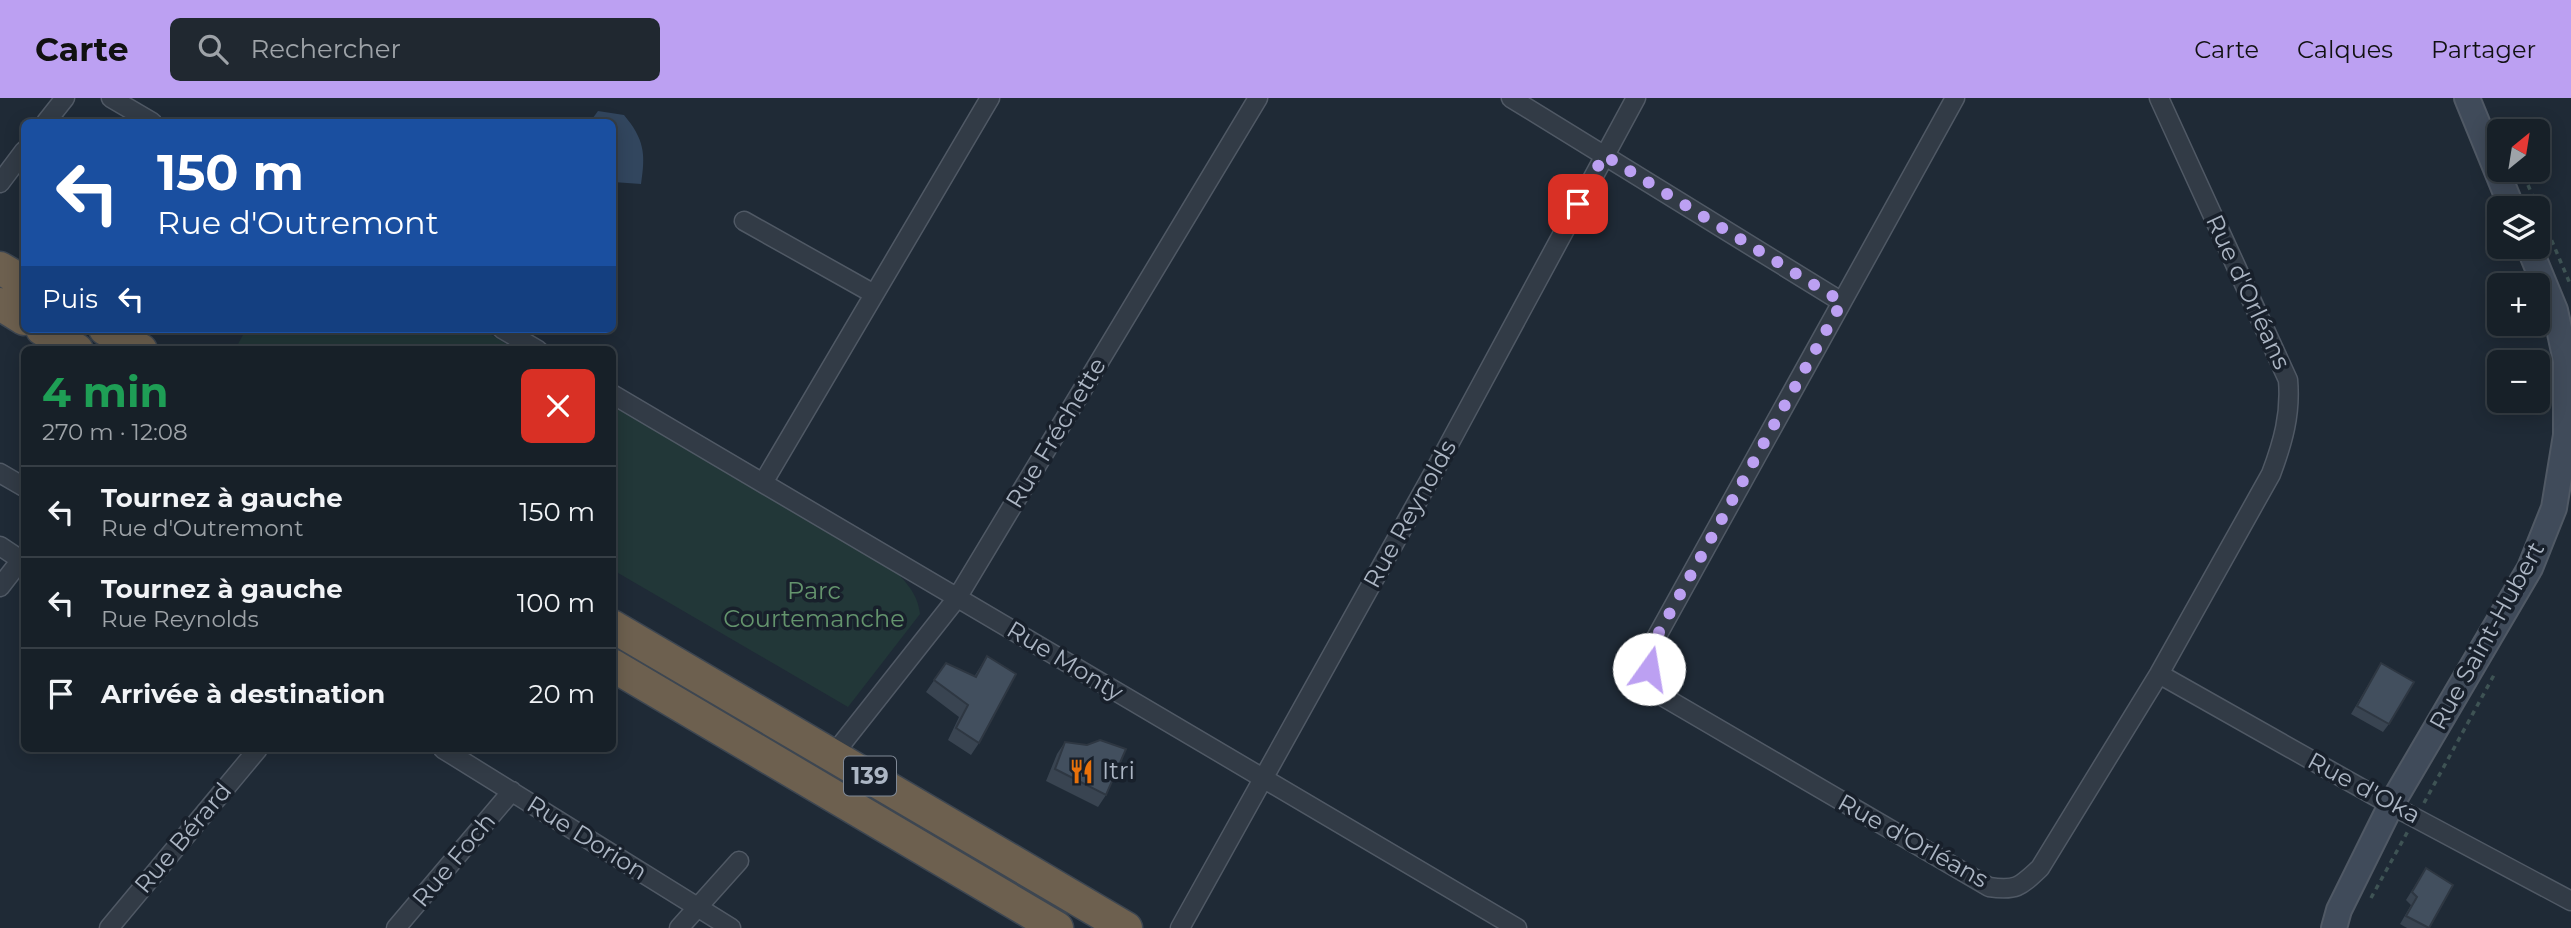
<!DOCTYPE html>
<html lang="fr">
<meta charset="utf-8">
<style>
:root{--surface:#172028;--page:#202830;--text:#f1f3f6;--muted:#9ea3a8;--line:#363e45;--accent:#bca0f2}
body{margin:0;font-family:Montserrat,sans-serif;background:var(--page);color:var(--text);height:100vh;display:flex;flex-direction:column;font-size:26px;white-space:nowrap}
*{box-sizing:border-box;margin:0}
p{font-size:23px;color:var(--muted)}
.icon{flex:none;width:38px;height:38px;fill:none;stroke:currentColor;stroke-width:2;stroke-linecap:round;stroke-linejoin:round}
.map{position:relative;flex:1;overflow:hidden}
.sheet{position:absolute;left:21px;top:248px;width:595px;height:406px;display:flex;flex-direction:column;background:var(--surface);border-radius:10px;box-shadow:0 4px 18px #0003,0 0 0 2px var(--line)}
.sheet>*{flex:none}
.guide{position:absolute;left:21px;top:21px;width:595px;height:214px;border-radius:10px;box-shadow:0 4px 18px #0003,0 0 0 2px var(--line);background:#1a4fa0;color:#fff;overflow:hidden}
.needle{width:46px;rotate:30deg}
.tools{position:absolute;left:2487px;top:21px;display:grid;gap:14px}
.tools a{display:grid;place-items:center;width:63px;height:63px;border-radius:10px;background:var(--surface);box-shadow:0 4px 18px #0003,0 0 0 2px var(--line);font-size:35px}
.pin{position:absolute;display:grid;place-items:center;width:60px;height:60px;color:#fff;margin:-30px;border-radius:14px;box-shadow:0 4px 10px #0006}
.me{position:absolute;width:77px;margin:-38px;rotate:13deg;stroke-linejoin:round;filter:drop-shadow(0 0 5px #0008)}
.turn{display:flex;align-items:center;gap:24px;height:147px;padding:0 21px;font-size:32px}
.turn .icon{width:91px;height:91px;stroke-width:2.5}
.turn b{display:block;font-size:49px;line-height:60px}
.then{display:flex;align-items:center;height:66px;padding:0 21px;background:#0003;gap:14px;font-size:26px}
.round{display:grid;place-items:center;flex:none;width:74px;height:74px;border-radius:10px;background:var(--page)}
.head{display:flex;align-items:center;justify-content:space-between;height:119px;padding:0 21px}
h1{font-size:42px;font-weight:700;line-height:52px;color:#1e9e55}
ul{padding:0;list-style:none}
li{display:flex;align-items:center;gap:21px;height:91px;padding:0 21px;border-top:2px solid var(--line)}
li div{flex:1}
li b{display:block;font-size:26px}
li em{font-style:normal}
header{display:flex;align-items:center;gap:42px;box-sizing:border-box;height:98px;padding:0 35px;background:var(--accent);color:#111}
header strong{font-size:33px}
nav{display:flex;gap:38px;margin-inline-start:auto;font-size:24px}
.search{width:490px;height:63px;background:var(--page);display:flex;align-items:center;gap:18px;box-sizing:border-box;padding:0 24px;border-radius:10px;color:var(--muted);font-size:26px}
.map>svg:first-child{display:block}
.green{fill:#223738}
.water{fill:#32465e}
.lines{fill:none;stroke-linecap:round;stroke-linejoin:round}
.street-casing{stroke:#505965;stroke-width:21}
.secondary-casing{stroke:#505965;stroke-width:28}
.highway-casing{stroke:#3d4651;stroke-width:35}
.path{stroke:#3e5354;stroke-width:3.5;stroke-dasharray:5 5;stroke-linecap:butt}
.street{stroke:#323b46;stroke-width:18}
.secondary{stroke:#404b5a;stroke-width:24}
.highway{stroke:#6d604f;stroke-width:32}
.wall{fill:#394451}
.building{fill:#424f5e;stroke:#2e3742;stroke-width:2}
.route{stroke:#bca0f2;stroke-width:12;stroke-dasharray:0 21.6}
.labels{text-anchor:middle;stroke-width:7;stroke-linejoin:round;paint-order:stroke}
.shield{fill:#18202b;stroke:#808996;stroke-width:2}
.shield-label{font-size:23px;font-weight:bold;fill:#acb6c4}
.street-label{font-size:24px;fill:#acb6c4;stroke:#18202b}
.park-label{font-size:24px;fill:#64946d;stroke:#18202b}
.poi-label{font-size:24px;fill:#acb6c4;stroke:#18202b;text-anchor:start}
</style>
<header>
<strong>Carte</strong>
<div class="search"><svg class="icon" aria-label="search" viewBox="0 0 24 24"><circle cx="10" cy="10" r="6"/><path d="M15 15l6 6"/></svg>Rechercher</div>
<nav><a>Carte</a><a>Calques</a><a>Partager</a></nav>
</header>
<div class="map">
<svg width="2571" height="830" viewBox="0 0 2571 830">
<rect width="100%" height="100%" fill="#1f2a36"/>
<path class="green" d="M246,231h235l36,21h-282z
M613,308l275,158c15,15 30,28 32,50l-72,93 -235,-137z"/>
<path class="water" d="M598,13l26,4c20,24 22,38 17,69l-28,-2 -1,-60h-22z"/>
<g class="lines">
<defs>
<path id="street" d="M111,0l41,24
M1511,0l331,204
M1955,0l-303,547 -3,24 13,27 327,191c27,4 31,0 51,-19l119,-194 112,-200c12,-32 20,-60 17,-94l-129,-282
M46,24l19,-24
M0,85l24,-32
M744,123l130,73
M502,231l36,21
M612,296l905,534
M0,375l24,14
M763,385l227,-385
M0,448l21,14
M0,489l24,-31
M2159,576l232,131 180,96
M443,651l288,179
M833,657l124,-157 301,-500
M109,830l149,-179
M396,830l116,-137
M679,830l60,-67
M1180,830l255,-458 201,-372"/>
<path id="secondary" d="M2467,0l45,110
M2334,830l5,-18 52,-105 139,-237 24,-60 12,-73v-74l-11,-51 -26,-63"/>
<path id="highway" d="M0,170l24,14
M0,206l24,15
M42,231l35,21
M105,231l36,21
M612,528l514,302
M612,567l445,263"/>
</defs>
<use href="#street" class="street-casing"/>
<use href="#secondary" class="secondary-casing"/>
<use href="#highway" class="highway-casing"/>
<path class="path" d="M2528,87l43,101
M2424,705l70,-128
M2371,800l37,-67"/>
<use href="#street" class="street"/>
<use href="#secondary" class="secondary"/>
<use href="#highway" class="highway"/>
</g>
<path class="wall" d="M987,558l-8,87 -8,12 -23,-15 11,-23 -33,-25 20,-29 28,14z
M2381,565l8,61 -6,8 -32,-18z
M1065,644l41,53 -8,12 -52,-26 11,-27z
M2426,770l3,60h-22l-7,-4 11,-19 -5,-5z"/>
<path class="building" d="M987,558l29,18 -37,69 -23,-15 12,-23 -34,-25 12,-17 30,14z
M2381,565l33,19 -25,42 -32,-18z
M1100,642l26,9 -20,46 -51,-26 10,-27 22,3z
M2426,770l27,17 -24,43 -23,-12 11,-19 -5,-5z"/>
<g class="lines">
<path class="route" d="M1578,106l26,-49 238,147 -190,343 -3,24"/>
</g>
<defs>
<symbol id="restaurant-bare" viewBox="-9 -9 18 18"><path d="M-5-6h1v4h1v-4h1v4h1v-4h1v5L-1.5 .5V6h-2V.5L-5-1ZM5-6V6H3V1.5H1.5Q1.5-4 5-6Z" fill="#e8710a" stroke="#18202b" stroke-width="2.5" paint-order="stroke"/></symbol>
</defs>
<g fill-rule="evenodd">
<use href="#restaurant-bare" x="1064" y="656" width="35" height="35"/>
</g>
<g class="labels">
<rect class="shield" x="844" y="658.5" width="52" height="39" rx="5"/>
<g class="shield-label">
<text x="870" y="686">139</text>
</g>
<g class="street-label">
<text transform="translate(2248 194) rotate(65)" y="8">Rue d'Orléans</text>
<text transform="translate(1056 335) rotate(-59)" y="8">Rue Fréchette</text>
<text transform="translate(1410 416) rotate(-61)" y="8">Rue Reynolds</text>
<text transform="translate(2487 538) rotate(-61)" y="8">Rue Saint-Hubert</text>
<text transform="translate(1065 563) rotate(31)" y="8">Rue Monty</text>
<text transform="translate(2364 690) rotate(28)" y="8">Rue d'Oka</text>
<text transform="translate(183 740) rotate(-50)" y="8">Rue Bérard</text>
<text transform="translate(587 740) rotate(32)" y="8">Rue Dorion</text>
<text transform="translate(1913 743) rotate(29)" y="8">Rue d'Orléans</text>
<text transform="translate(454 762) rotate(-50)" y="8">Rue Foch</text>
</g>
<g class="park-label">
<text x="814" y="501">Parc<tspan x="814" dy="28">Courtemanche</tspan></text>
</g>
<g class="poi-label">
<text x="1102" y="681">Itri</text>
</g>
</g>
</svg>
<div class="tools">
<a><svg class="needle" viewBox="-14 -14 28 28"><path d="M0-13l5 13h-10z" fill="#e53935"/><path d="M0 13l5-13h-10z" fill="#9ea3a8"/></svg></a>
<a><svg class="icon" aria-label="layers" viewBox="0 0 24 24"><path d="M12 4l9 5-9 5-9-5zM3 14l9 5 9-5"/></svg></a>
<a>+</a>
<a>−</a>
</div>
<div class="pin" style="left:1578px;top:106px;background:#d93025"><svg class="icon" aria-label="arrive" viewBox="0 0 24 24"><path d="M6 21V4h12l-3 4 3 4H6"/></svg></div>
<svg class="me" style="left:1649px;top:571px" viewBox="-20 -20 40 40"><circle r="19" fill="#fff"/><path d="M0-13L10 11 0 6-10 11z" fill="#bca0f2"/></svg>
<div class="guide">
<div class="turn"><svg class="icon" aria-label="left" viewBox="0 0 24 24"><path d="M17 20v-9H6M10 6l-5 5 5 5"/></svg><div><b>150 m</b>Rue d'Outremont</div></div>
<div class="then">Puis<svg class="icon" aria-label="left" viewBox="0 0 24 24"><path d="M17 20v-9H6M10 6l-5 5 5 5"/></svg></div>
</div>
<section class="sheet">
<div class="head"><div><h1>4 min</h1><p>270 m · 12:08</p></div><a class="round" style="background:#d93025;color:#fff"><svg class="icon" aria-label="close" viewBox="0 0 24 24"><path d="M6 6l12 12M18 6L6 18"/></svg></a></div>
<ul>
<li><svg class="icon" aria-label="left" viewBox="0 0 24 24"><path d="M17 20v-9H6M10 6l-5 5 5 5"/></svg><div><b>Tournez à gauche</b><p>Rue d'Outremont</p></div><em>150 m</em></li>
<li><svg class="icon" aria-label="left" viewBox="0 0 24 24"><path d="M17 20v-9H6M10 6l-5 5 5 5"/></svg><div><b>Tournez à gauche</b><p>Rue Reynolds</p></div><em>100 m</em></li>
<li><svg class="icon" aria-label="arrive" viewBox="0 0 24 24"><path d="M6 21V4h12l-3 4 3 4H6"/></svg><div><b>Arrivée à destination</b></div><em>20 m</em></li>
</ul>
</section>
</div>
